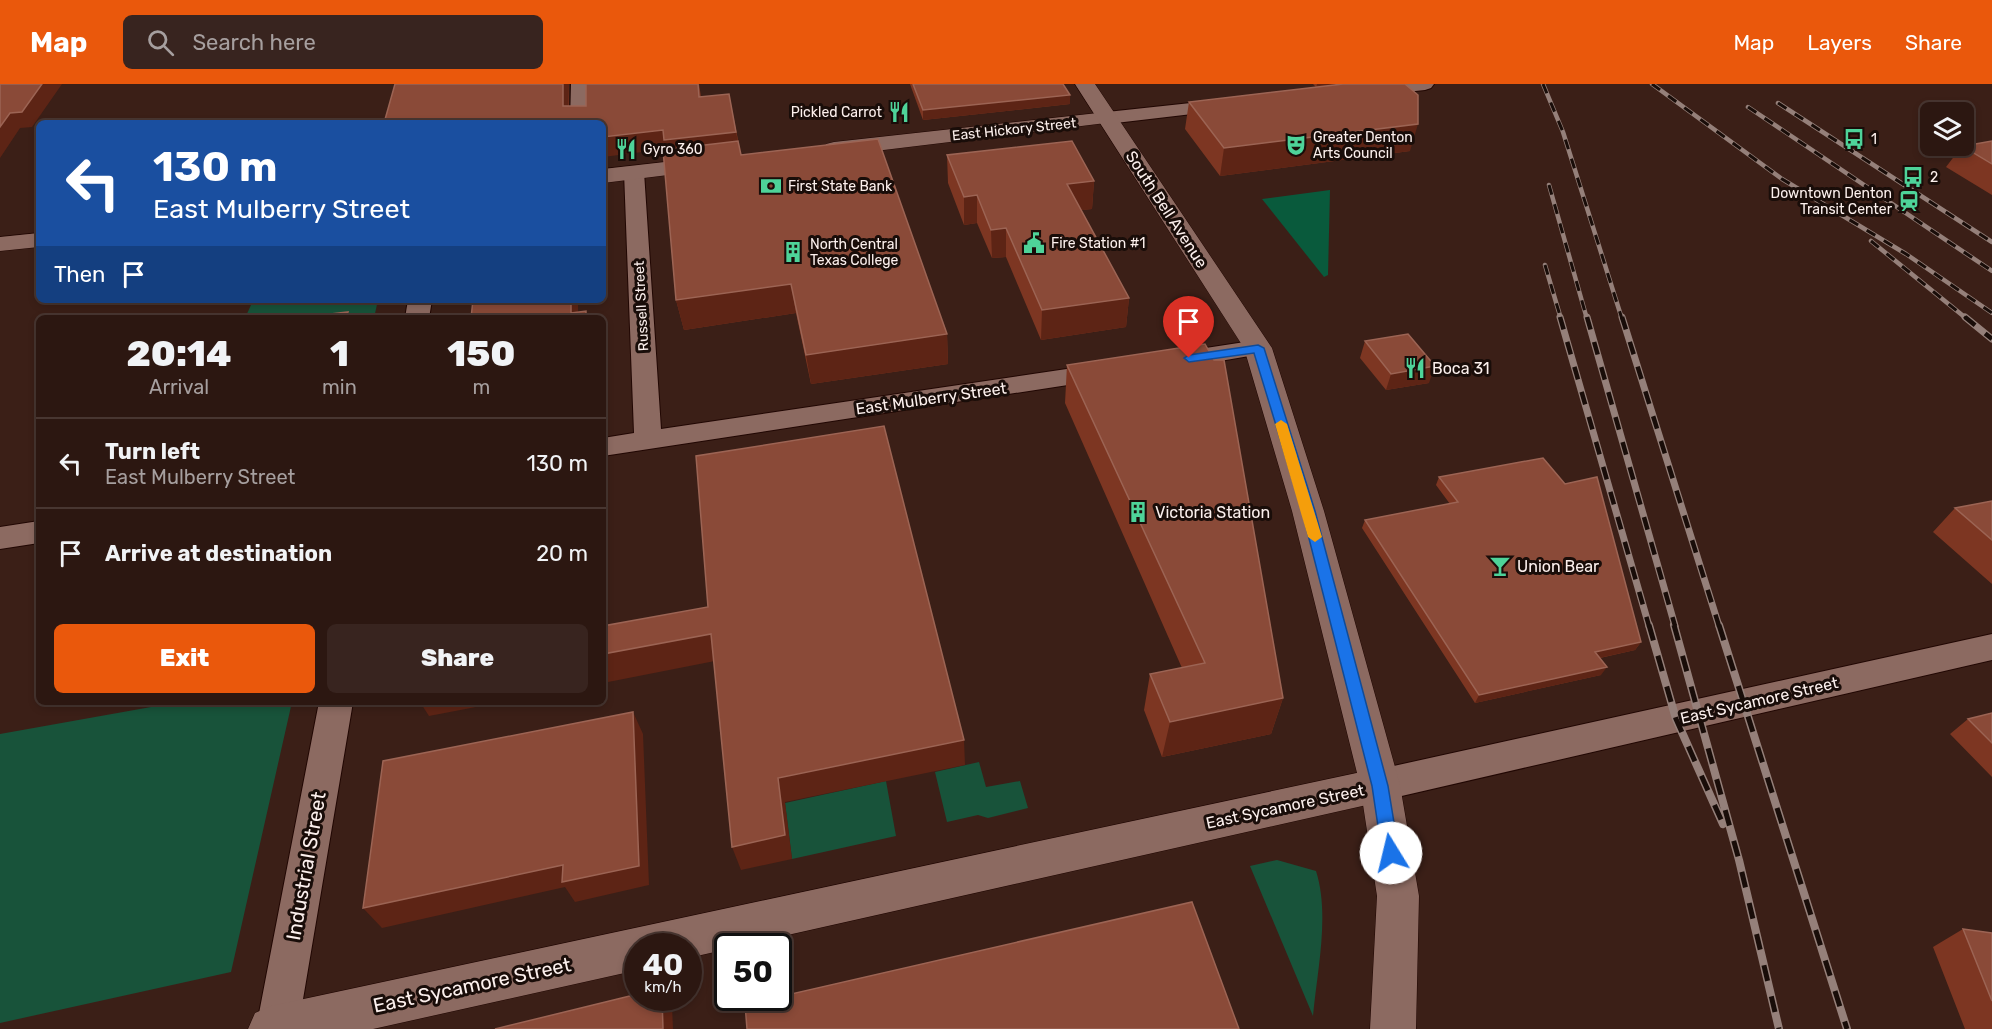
<!DOCTYPE html>
<style>
:root{--surface:#2c1711;--page:#38241f;--text:#f1f3f6;--muted:#a69f9f;--line:#483631;--accent:#ea580c}
body{margin:0;font-family:Rubik,sans-serif;background:var(--page);color:var(--text);height:100vh;display:flex;flex-direction:column;font-size:22px;white-space:nowrap}
*{box-sizing:border-box;margin:0}
p{font-size:20px;color:var(--muted)}
.icon{flex:none;width:33px;height:33px;fill:none;stroke:currentColor;stroke-width:2;stroke-linecap:round;stroke-linejoin:round}
.map{position:relative;flex:1;overflow:hidden}
.panel{position:absolute;left:36px;top:231px;width:570px;height:390px;display:flex;flex-direction:column;background:var(--surface);border-radius:9px;box-shadow:0 3px 9px #0003,0 0 0 2px var(--line)}
.panel>*{flex:none}
.guide{position:absolute;left:36px;top:36px;width:570px;height:183px;border-radius:9px;box-shadow:0 3px 9px #0003,0 0 0 2px var(--line);background:#1a4fa0;color:#fff;overflow:hidden}
.fabs{position:absolute;left:1920px;top:18px;display:grid;gap:12px}
.fabs a{display:grid;place-items:center;width:54px;height:54px;border-radius:9px;background:var(--surface);box-shadow:0 3px 9px #0003,0 0 0 2px var(--line);font-size:30px}
.speed{position:absolute;left:624px;top:849px;display:flex;gap:12px;font-size:30px;font-weight:700;text-align:center}
.speed>*{display:grid;place-content:center;width:78px;height:78px;border-radius:50%;background:var(--surface);box-shadow:0 3px 9px #0003,0 0 0 2px var(--line);line-height:1}
.speed small{font-size:15px;font-weight:400}
.speed .limit{border:3px solid #111;border-radius:9px;background:#fff;color:#111}
.pin{position:absolute;display:grid;place-items:center;width:51px;height:51px;color:#fff;margin:-62px -26px;border-radius:50% 50% 50% 0;rotate:-45deg;box-shadow:0 0 6px #0007}
.pin .icon{rotate:45deg}
.me{position:absolute;width:66px;margin:-33px;rotate:351deg;stroke-linejoin:round;filter:drop-shadow(0 0 4px #0008)}
.turn{display:flex;align-items:center;gap:21px;height:126px;padding:0 18px;font-size:27px}
.turn .icon{width:78px;height:78px;stroke-width:2.5}
.turn b{display:block;font-size:42px;line-height:51px}
.then{display:flex;align-items:center;height:57px;padding:0 18px;background:#0003;gap:12px;font-size:22px}
.eta{display:flex;justify-content:space-evenly;align-items:center;height:102px;text-align:center}
.eta b{font-size:36px;font-weight:800;line-height:42px}
.button{display:flex;gap:12px;margin-top:auto;padding:12px 18px}
.button a{flex:1;height:69px;border-radius:9px;background:var(--accent);color:#fff;font-size:24px;font-weight:800;line-height:69px;text-align:center}
.button a+a{background:var(--page);color:var(--text)}
ul{padding:0;list-style:none}
li{display:flex;align-items:center;gap:18px;height:90px;padding:0 18px;border-top:2px solid var(--line)}
li div{flex:1}
li b{display:block;font-size:22px}
li em{font-style:normal}
header{display:flex;align-items:center;gap:36px;box-sizing:border-box;height:84px;padding:0 30px;background:var(--accent);color:#fff}
header strong{font-size:28px}
nav{display:flex;gap:33px;margin-inline-start:auto;font-size:21px}
.search{width:420px;height:54px;background:var(--page);display:flex;align-items:center;gap:15px;box-sizing:border-box;padding:0 21px;border-radius:9px;color:var(--muted);font-size:22px}
.map>svg:first-child{display:block}
.green{fill:#18533a}
.forest{fill:#095a3c}
.lines{fill:none;stroke-linecap:round;stroke-linejoin:round}
.minor-casing{stroke:#210703;stroke-width:2}
.tertiary-casing{stroke:#210703;stroke-width:1}
.secondary-casing{stroke:#210703;stroke-width:1}
.minor{fill:#8c6a61;fill-rule:evenodd}
.tertiary{fill:#8c6a61;fill-rule:evenodd}
.secondary{fill:#8c6a61;fill-rule:evenodd}
.rail-far2-casing{stroke:#95807a;stroke-width:4.5}
.rail-far1-casing{stroke:#95807a;stroke-width:7}
.rail-casing{stroke:#95807a;stroke-width:8}
.rail-far2{stroke:#190d09;stroke-width:3;stroke-dasharray:10;stroke-linecap:butt}
.rail-far1{stroke:#190d09;stroke-width:4.5;stroke-dasharray:13;stroke-linecap:butt}
.rail{stroke:#190d09;stroke-width:5;stroke-dasharray:16;stroke-linecap:butt}
.wall{fill:#7d3622}
.shaded-wall{fill:#5d2415}
.building{fill:#8a4a38;stroke:#9c6454;stroke-width:1.5}
.route{fill:#1a73e8;stroke:#114b97;stroke-width:1.5}
.slow{fill:#f59e0b}
.labels{text-anchor:middle;stroke-width:6;stroke-linejoin:round;paint-order:stroke}
.far-poi-label{font-size:14px;fill:#fcf0ed;stroke:#190d09;text-anchor:start}
.far-street-label{font-size:14px;fill:#fcf0ed;stroke:#190d09}
.street-label{font-size:16px;fill:#fcf0ed;stroke:#190d09}
.poi-label{font-size:16px;fill:#fcf0ed;stroke:#190d09;text-anchor:start}
.near-street-label{font-size:20px;fill:#fcf0ed;stroke:#190d09}
</style>
<header>
<strong>Map</strong>
<div class="search"><svg class="icon" aria-label="search" viewBox="0 0 24 24"><circle cx="10" cy="10" r="6"/><path d="M15 15l6 6"/></svg>Search here</div>
<nav><a>Map</a><a>Layers</a><a>Share</a></nav>
</header>
<div class="map">
<svg width="1992" height="945" viewBox="0 0 1992 945">
<rect width="100%" height="100%" fill="#3b1f17"/>
<path class="green" d="M285,216h93l-4,18h-129l6,-13z
M179,618h113l-61,270 -231,51v-289z
M979,678l7,25 34,-6 8,27 -40,10 -10,-3 -31,7 -12,-50z
M886,697l10,55 -104,23 -7,-56z
M1277,776l39,11c14,44 1,100 -3,145l-63,-150z"/>
<path class="forest" d="M1330,106l-2,85 -4,2 -62,-78z"/>
<g class="lines">
<defs>
<path id="minor" d="M571,0h18l1,39h-20z
M1368,0h66l-3,4 -6,2 -57,6 -7,-2 -2,-4 2,-4z
M1228,15l7,2 2,4 -2,4 -128,15 -7,-2 -3,-4 3,-4 7,-2z
M634,82l7,2 3,4 17,257 446,-66 9,2 4,6 -4,6 -9,2 -504,77v-18l31,-5 -10,-261 3,-4z
M408,216h24l-3,18h-24z
M1258,256l9,3 3,5 -3,5 -94,16 -9,-2 -4,-6 4,-6 9,-2z
M39,437v22l-39,6v-22z
M1992,550v26l-612,141 -13,-5 -5,-11 5,-11 13,-5z
M319,618h34l-55,327h-42z"/>
<path id="tertiary" d="M1107,28l7,2 4,4 -4,4 -280,34 -8,-2 -3,-5 3,-5 8,-2z
M709,73l8,2 3,5 -3,5 -114,14v-14z
M39,149v14l-39,4v-14z
M1380,684l14,5 6,12 -6,12 -14,5 -641,144h-11v3l-40,9v-12h-50v24l-265,59h-125l7,-16 16,-7z"/>
<path id="secondary" d="M1075,0h20l177,264 52,163 76,274 19,111 -3,133h-46l7,-133 -17,-111 -68,-274 -48,-163z"/>
</defs>
<use href="#minor" class="minor-casing"/>
<use href="#tertiary" class="tertiary-casing"/>
<use href="#secondary" class="secondary-casing"/>
<use href="#minor" class="minor"/>
<use href="#tertiary" class="tertiary"/>
<use href="#secondary" class="secondary"/>
<defs>
<path id="rail-far2" d="M1543,0l20,48 59,187
M1652,0l130,95 124,75 86,59
M1778,19l214,139
M1748,23l244,164
M1549,101l38,134
M1871,157l96,78
M1545,181l16,54"/>
<path id="rail-far1" d="M1560,233l89,309
M1587,233l88,309
M1622,233l97,309
M1965,233l27,22"/>
<path id="rail" d="M1649,541l27,94 47,105
M1674,541l65,235 40,169
M1719,541l128,404"/>
</defs>
<use href="#rail-far2" class="rail-far2-casing"/>
<use href="#rail-far1" class="rail-far1-casing"/>
<use href="#rail" class="rail-casing"/>
<use href="#rail-far2" class="rail-far2"/>
<use href="#rail-far1" class="rail-far1"/>
<use href="#rail" class="rail"/>
</g>
<path class="wall" d="M569,0v22h17v-22h113l2,13 28,-3 12,61 206,179 1,30 -137,20 -15,-71 -112,17 -8,-30 -10,-151 -282,-26z
M910,0h153l7,20 -147,16z
M1313,0h92l5,67 -190,25 -35,-47 4,-27 127,-15z
M1992,57v54l-46,-28 16,-21z
M947,71l147,26 -2,28 -11,1 48,88 -3,29 -85,13 -35,-83 -14,1 -15,-35 -13,2 -16,-42z
M1365,257l64,42 -43,7 -26,-32z
M1067,281l216,333 -12,36 -109,23 -18,-47 6,-36 32,-6 -117,-265z
M1439,393l202,165 -6,8 -35,8 1,17 -126,28 -113,-175 3,-8 85,-16 -14,-19z
M1992,417v83l-59,-52 22,-24z
M1992,629v64l-42,-43 18,-15z
M1963,845l29,4v96h-27l-32,-82z"/>
<path class="shaded-wall" d="M42,0h20l-30,43 -12,1 -20,30v-31l10,-14z
M563,0h6l-1,39 -5,-17z
M1317,0h18v2l-19,2z
M1070,11v9l-147,16v-10z
M1418,40l-8,27 -190,25 4,-28z
M663,46l73,2 4,19 -74,-2 -63,8v-20z
M1094,97l-2,28 -26,3 1,-28z
M977,111v28l-13,2v-28z
M1006,144v29l-14,1 -1,-28z
M791,200l5,29 -112,17 -8,-30z
M1129,214l-3,29 -85,13 1,-30z
M571,216h7v18l-7,-5z
M348,228l3,6h-5z
M947,250l1,30 -137,20 -5,-29z
M1435,282l-6,17 -43,7 5,-16z
M711,550l9,26 -117,23v-29z
M1641,558l-6,8 -45,10 5,-8z
M1607,583l-6,8 -126,28 4,-8z
M1283,614l-12,36 -109,23 8,-35z
M420,618h82l-73,14z
M633,628l10,22 6,151 -74,17 -10,-15 -183,41 -19,-20z
M964,656l1,25 -180,37 7,57 -51,11 -9,-23 46,-69z
M662,914h5l5,8 1,23h-10z"/>
<path class="building" d="M0,0h42l-20,28 -12,1 -10,14z
M395,0h168v22h23v-22h112l1,13 30,-3 7,38 -72,8 -1,-10 -60,7v-14h-219z
M913,0h150l7,11 -147,15z
M1343,0h62l13,11v29l-194,24 -35,-46z
M878,55l69,195 -141,21 -15,-71 -115,16 -13,-150 75,-9 3,14z
M1072,57l22,40 -27,3 62,114 -87,12 -36,-82 -15,2 -14,-35 -13,2 -17,-42z
M1992,57v23l-30,-18h2z
M473,216h98v13l15,-2v7h-115z
M348,228l-2,6h-49z
M1408,250l27,32 -44,8 -26,-33z
M1205,260l9,16h10l59,338 -113,24 -20,-48 55,-11 -138,-298z
M884,342l80,314 -186,38 7,57 -53,12 -21,-213 -108,20v-28l105,-19 -12,-151z
M1543,374l22,26 32,-7 44,165 -46,10 12,15 -128,28 -114,-175 93,-18 -19,-25z
M1992,417v39l-37,-32z
M633,628l6,154 -77,16 1,-17 -200,43 20,-147z
M1992,629v30l-24,-24z
M1192,818l47,127h-492l-2,-25 33,-6v-1z
M1963,845l29,4v68z
M638,910v4h24l1,31h-168z"/>
<path class="route" d="M1258,261l6,3 51,163 73,275 11,67 -2,6 -6,2 -6,-2 -3,-6 -10,-67 -70,-275 -48,-158 -65,9 -5,-4 5,-3z"/>
<path class="slow" d="M1281,336l6,4 35,113 -7,5 -7,-5 -33,-113z"/>
<defs>
<symbol id="restaurant-bare" viewBox="-9 -9 18 18"><path d="M-5-6h1v4h1v-4h1v4h1v-4h1v5L-1.5 .5V6h-2V.5L-5-1ZM5-6V6H3V1.5H1.5Q1.5-4 5-6Z" fill="#4ed399" stroke="#190d09" stroke-width="2.5" paint-order="stroke"/></symbol>
<symbol id="bus-bare" viewBox="-9 -9 18 18"><path d="M-5-6H5V4H4V6H2V4H-2V6H-4V4H-5ZM-3.5-4V0h7V-4ZM-3.5 1.2v1.5H-2V1.2ZM2 1.2v1.5H3.5V1.2Z" fill="#4ed399" stroke="#190d09" stroke-width="2.5" paint-order="stroke"/></symbol>
<symbol id="theatre-bare" viewBox="-9 -9 18 18"><path d="M-5-5.5Q0-4 5-5.5V0Q5 5 0 6Q-5 5-5 0ZM-3.3-2.5H-1v1.5H-3.3ZM1-2.5H3.3v1.5H1ZM-2.8 1Q0 5.5 2.8 1Z" fill="#4ed399" stroke="#190d09" stroke-width="2.5" paint-order="stroke"/></symbol>
<symbol id="bank-bare" viewBox="-9 -9 18 18"><path d="M-6-4H6V4H-6ZM0-2.3a2.3 2.3 0 1 0 0 4.6a2.3 2.3 0 1 0 0-4.6Z" fill="#4ed399" stroke="#190d09" stroke-width="2.5" paint-order="stroke"/></symbol>
<symbol id="station-bare" viewBox="-9 -9 18 18"><path d="M-3-6H3Q5-6 5-4V2Q5 4 3 4L4.5 6H3L1.5 4h-3L-3 6H-4.5L-3 4Q-5 4-5 2V-4Q-5-6-3-6ZM-3.5-4v3h7v-3ZM-3.5 1v1.5H-2V1ZM2 1v1.5H3.5V1Z" fill="#4ed399" stroke="#190d09" stroke-width="2.5" paint-order="stroke"/></symbol>
<symbol id="civic-bare" viewBox="-9 -9 18 18"><path d="M-.6-6.5H3V-4.5H.6V-3L4-1V1h2V6H-6V1h2V-1L-.6-3ZM-1.2 2.5V6h2.4V2.5Z" fill="#4ed399" stroke="#190d09" stroke-width="2.5" paint-order="stroke"/></symbol>
<symbol id="building-bare" viewBox="-9 -9 18 18"><path d="M-4-6H4V6H1V3H-1V6H-4ZM-2.5-4.3h1.7v1.8h-1.7ZM.8-4.3h1.7v1.8H.8ZM-2.5-1h1.7V.8h-1.7ZM.8-1h1.7V.8H.8Z" fill="#4ed399" stroke="#190d09" stroke-width="2.5" paint-order="stroke"/></symbol>
<symbol id="bar-bare" viewBox="-9 -9 18 18"><path d="M-6-5H6L.8 .8V4.5H3.5V6h-7V4.5H-.8V.8Z" fill="#4ed399" stroke="#190d09" stroke-width="2.5" paint-order="stroke"/></symbol>
</defs>
<g fill-rule="evenodd">
<use href="#restaurant-bare" x="884" y="13" width="30" height="30"/>
<use href="#bus-bare" x="1839" y="40" width="30" height="30"/>
<use href="#theatre-bare" x="1281" y="46" width="30" height="30"/>
<use href="#restaurant-bare" x="611" y="50" width="30" height="30"/>
<use href="#bus-bare" x="1898" y="78" width="30" height="30"/>
<use href="#bank-bare" x="756" y="87" width="30" height="30"/>
<use href="#station-bare" x="1894" y="102" width="30" height="30"/>
<use href="#civic-bare" x="1019" y="144" width="30" height="30"/>
<use href="#building-bare" x="778" y="153" width="30" height="30"/>
<use href="#restaurant-bare" x="1400" y="269" width="30" height="30"/>
<use href="#building-bare" x="1123" y="413" width="30" height="30"/>
<use href="#bar-bare" x="1485" y="467" width="30" height="30"/>
</g>
<g class="labels">
<g class="far-poi-label">
<text x="882" y="33" text-anchor="end">Pickled Carrot</text>
<text x="1313" y="58">Greater Denton<tspan x="1313" dy="16">Arts Council</tspan></text>
<text x="1871" y="60">1</text>
<text x="643" y="70">Gyro 360</text>
<text x="1930" y="98">2</text>
<text x="788" y="107">First State Bank</text>
<text x="1892" y="114" text-anchor="end">Downtown Denton<tspan x="1892" dy="16">Transit Center</tspan></text>
<text x="1051" y="164">Fire Station #1</text>
<text x="810" y="165">North Central<tspan x="810" dy="16">Texas College</tspan></text>
</g>
<g class="far-street-label">
<text transform="translate(1014 45) rotate(-6)" y="5">East Hickory Street</text>
<text transform="translate(641 222) rotate(-93)" y="5">Russell Street</text>
</g>
<g class="street-label">
<text transform="translate(1167 125) rotate(57)" y="6">South Bell Avenue</text>
<text transform="translate(931 314) rotate(-8)" y="6">East Mulberry Street</text>
<text transform="translate(1759 616) rotate(-13)" y="6">East Sycamore Street</text>
<text transform="translate(1285 722) rotate(-12)" y="6">East Sycamore Street</text>
</g>
<g class="poi-label">
<text x="1432" y="290">Boca 31</text>
<text x="1155" y="434">Victoria Station</text>
<text x="1517" y="488">Union Bear</text>
</g>
<g class="near-street-label">
<text transform="translate(306 782) rotate(-80)" y="7">Industrial Street</text>
<text transform="translate(472 901) rotate(-12)" y="7">East Sycamore Street</text>
</g>
</g>
</svg>
<div class="fabs">
<a><svg class="icon" aria-label="layers" viewBox="0 0 24 24"><path d="M12 4l9 5-9 5-9-5zM3 14l9 5 9-5"/></svg></a>
</div>
<div class="speed"><div>40<small>km/h</small></div><div class="limit">50</div></div>
<div class="pin" style="left:1189px;top:274px;background:#d93025"><svg class="icon" aria-label="arrive" viewBox="0 0 24 24"><path d="M6 21V4h12l-3 4 3 4H6"/></svg></div>
<svg class="me" style="left:1391px;top:769px" viewBox="-20 -20 40 40"><circle r="19" fill="#fff"/><path d="M0-13L10 11 0 6-10 11z" fill="#1a73e8"/></svg>
<div class="guide">
<div class="turn"><svg class="icon" aria-label="left" viewBox="0 0 24 24"><path d="M17 20v-9H6M10 6l-5 5 5 5"/></svg><div><b>130 m</b>East Mulberry Street</div></div>
<div class="then">Then<svg class="icon" aria-label="arrive" viewBox="0 0 24 24"><path d="M6 21V4h12l-3 4 3 4H6"/></svg></div>
</div>
<section class="panel">
<div class="eta">
<div><b>20:14</b><p>Arrival</p></div>
<div><b>1</b><p>min</p></div>
<div><b>150</b><p>m</p></div>
</div>
<ul>
<li><svg class="icon" aria-label="left" viewBox="0 0 24 24"><path d="M17 20v-9H6M10 6l-5 5 5 5"/></svg><div><b>Turn left</b><p>East Mulberry Street</p></div><em>130 m</em></li>
<li><svg class="icon" aria-label="arrive" viewBox="0 0 24 24"><path d="M6 21V4h12l-3 4 3 4H6"/></svg><div><b>Arrive at destination</b></div><em>20 m</em></li>
</ul>
<div class="button"><a>Exit</a><a>Share</a></div>
</section>
</div>
